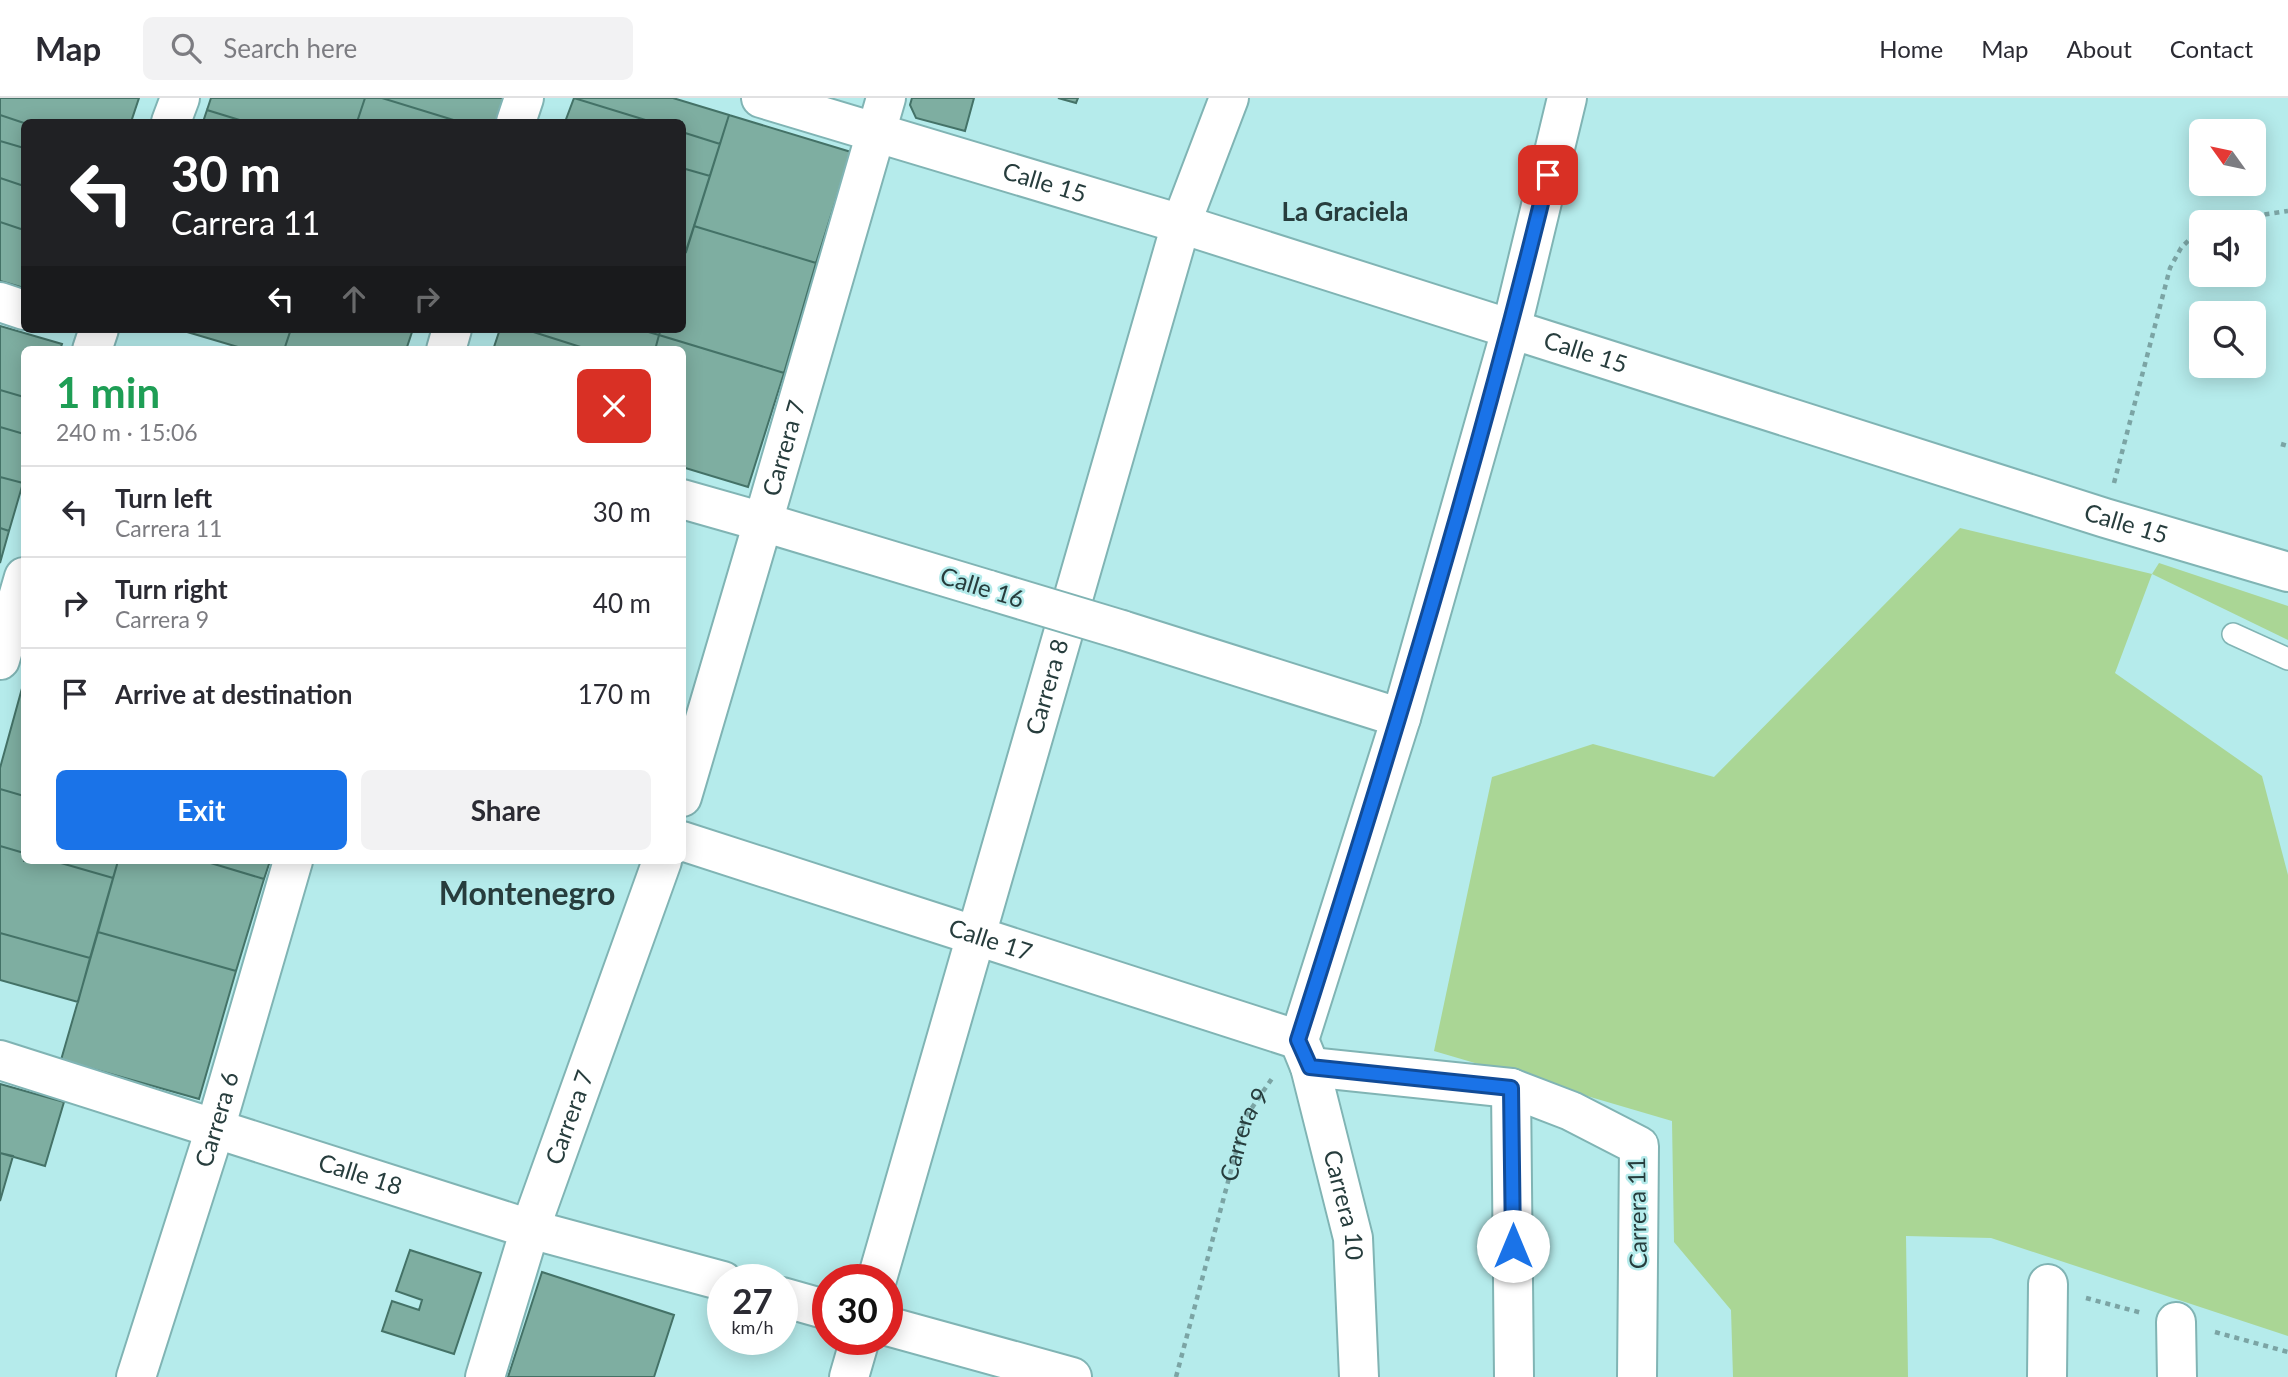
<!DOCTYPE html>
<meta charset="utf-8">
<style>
:root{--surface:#fff;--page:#f2f2f3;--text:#2b2b33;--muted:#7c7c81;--line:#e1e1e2;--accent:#1a73e8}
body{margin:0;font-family:Lato,sans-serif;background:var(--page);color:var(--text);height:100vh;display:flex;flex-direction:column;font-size:26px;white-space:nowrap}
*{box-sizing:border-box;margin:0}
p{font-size:23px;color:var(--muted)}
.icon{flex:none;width:38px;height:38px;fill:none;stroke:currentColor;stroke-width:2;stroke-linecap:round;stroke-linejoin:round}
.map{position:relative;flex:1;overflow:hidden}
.details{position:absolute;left:21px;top:248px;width:665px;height:518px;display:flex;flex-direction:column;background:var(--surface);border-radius:10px;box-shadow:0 4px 18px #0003}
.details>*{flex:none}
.banner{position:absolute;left:21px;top:21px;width:665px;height:214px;border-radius:10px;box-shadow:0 4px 18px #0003;background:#202124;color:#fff;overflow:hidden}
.needle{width:46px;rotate:303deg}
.controls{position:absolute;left:2189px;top:21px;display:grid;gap:14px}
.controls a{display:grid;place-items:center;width:77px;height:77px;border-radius:10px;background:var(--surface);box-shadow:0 4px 18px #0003;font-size:35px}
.speed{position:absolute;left:707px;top:1166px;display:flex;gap:14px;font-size:35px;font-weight:700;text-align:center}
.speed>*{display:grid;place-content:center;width:91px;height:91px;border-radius:50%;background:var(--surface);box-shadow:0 4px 18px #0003;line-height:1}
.speed small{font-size:18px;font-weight:400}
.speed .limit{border:10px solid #d22;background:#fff;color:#111}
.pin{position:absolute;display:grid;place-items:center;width:60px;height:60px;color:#fff;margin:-30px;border-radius:14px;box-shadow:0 4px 10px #0006}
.me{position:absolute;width:77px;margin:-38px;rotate:0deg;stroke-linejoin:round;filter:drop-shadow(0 0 5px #0008)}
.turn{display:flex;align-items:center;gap:24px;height:147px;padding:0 35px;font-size:32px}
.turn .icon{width:91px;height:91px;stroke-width:2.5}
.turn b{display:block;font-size:49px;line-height:60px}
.lanes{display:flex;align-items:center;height:66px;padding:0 35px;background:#0003;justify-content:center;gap:35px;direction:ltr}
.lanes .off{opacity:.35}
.round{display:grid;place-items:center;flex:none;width:74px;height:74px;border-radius:10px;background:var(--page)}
.head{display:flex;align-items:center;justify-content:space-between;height:119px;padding:0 35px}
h1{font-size:42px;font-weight:700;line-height:52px;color:#1e9e55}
.cta{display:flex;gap:14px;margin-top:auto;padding:14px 35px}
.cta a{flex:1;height:80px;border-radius:10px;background:var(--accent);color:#fff;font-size:28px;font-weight:700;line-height:80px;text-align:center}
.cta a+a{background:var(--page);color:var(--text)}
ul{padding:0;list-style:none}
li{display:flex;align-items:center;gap:21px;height:91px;padding:0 35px;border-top:2px solid var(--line)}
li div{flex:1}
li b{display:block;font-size:26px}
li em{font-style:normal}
header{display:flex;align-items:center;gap:42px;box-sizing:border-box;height:98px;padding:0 35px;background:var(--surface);border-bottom:2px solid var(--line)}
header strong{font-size:33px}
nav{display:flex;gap:38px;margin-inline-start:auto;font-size:24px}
.search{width:490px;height:63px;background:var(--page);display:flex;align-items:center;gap:18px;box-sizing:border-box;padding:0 24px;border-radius:10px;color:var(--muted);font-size:26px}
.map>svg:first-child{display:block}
.green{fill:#aad695}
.building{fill:#7eaea1;stroke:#447267;stroke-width:2}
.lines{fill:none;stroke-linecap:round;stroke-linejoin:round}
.lane-casing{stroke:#80b4b4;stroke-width:24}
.street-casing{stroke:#80b4b4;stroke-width:42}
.secondary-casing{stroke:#80b4b4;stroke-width:42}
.path{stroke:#7ba4a4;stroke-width:4.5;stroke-dasharray:5 5;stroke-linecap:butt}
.lane{stroke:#fff;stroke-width:21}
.street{stroke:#fff;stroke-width:38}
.secondary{stroke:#fff;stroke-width:38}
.street-bridge-casing{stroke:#80b4b4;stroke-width:42;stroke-linecap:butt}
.street-bridge{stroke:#fff;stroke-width:38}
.route-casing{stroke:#114b97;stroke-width:18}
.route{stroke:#1a73e8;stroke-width:12}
.labels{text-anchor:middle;stroke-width:5;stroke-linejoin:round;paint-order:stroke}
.street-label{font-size:24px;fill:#273d3d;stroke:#b5ebeb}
.neighbourhood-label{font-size:26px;font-weight:bold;fill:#273d3d;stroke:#b5ebeb}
.district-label{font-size:32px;font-weight:bold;fill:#273d3d;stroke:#b5ebeb}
</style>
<header>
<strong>Map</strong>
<div class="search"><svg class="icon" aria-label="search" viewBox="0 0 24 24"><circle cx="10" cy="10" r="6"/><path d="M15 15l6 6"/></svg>Search here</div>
<nav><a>Home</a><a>Map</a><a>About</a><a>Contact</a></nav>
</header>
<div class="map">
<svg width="2288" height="1279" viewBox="0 0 2288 1279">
<rect width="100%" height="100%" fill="#b5ebeb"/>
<path class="green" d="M1960,430l192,46 7,-11 129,43v34l-136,-66 -37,99 147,103 26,99v461l-297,-98 -85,-2 2,141h-175l-2,-67 -57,-68 -2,-121 -238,-70 58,-274 101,-33 121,33z"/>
<path class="building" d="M0,0h139l-8,24 -107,1 -24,-8z
M211,0h154l-8,24h-111l-39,-12z
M365,0h17l78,24h-103z
M382,0h126l-8,24h-40z
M574,0h99l56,17 -9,29 -38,-12v-10h-30z
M574,0l78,24h-87z
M912,0h62l-9,33 -49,-13 -6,-13z
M1058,0h20l-2,5z
M207,12l39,12h-43z
M0,17l24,8v25l-24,-7z
M729,17l122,37 -35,111 -122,-37z
M682,34l38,12 -10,32 -28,-8z
M0,43l24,7v38l-24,-8z
M682,70l28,8 -24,76 -4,-1z
M0,80l24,8v44l-24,-8z
M0,124l24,8v58l-24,-7z
M694,128l122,37 -32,110 -125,-38 2,-6h21v-66z
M0,228l62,18 -2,6h-36v47l-24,-7z
M177,231h114l-7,21h-36z
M291,231h122l-7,21h-122z
M500,231h24l66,21h-97z
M524,231h114l21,6 -4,15h-65z
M638,231h23l-2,6z
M659,237l125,38 -36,114 -66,-20v-117h-27z
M0,292l24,7v37l-24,-7z
M0,329l24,7 -1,49 -23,-6z
M0,379l23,6 -14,48 -9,-3z
M0,430l9,3 -9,32z
M24,583v115l-24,-7v-21z
M0,691l24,7v57l-24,-7z
M0,748l24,7v8h30l59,17 -23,80 -90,-25z
M54,763h64l-5,17z
M118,763h86l60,18 -28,92 -138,-39z
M204,763h66l-6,18z
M98,834l138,39 -37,128 -138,-39z
M0,835l90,25 -12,44 -78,-22z
M0,986l64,18 -19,64 -45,-13z
M0,1055l13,3 -13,45z
M410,1152l71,23 -27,81 -72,-23 10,-30 27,9 3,-10 -26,-9z
M542,1174l132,43 -20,62h-146z"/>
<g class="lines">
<defs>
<path id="lane" d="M2233,536l55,25"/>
<g id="street">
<path d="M0,204l24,8"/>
<path d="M1122,532l279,88"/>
<path d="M682,699l81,-275 226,68"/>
<path id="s2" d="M682,743l617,199"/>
<path d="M1299,942l102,-322 110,-388 56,-232"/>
<path id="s3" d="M1301,947l9,22 43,171 6,139"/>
<path id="s4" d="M0,962l530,169 193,52"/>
<path d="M1310,969l201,21 60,23 68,35 -2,231"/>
<path d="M1511,990l3,289"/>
<path id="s5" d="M877,1181l304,-1055 48,-126"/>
<path d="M782,1199l46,13"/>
<path d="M2176,1224l1,55"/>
<path d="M887,1228l185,51"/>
<path id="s6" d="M485,1279l45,-148 132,-368"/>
<path d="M849,1279l11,-38"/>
<path d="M2047,1279l1,-93"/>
</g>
<g id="secondary">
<path id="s7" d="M761,0l420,126 924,294 183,54"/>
<path d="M171,24l9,-24"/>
<path d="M516,24l8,-24"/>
<path d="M92,252l7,-21"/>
<path d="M446,252l6,-21"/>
<path id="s8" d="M682,401l81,23 123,-424"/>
<path d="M0,562l24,-83"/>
<path id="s9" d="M136,1279l79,-248 78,-268"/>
</g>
</defs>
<use href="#lane" class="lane-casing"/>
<use href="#street" class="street-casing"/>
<use href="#secondary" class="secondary-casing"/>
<g class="path">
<path d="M2215,124l73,-11"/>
<path d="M2281,346l7,2"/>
<path d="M2114,385l56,-215 11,-20 21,-21"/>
<path d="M2086,1200l56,15"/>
<path d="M2215,1234l73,20"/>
<path id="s1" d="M1176,1279l69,-259 28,-41"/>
</g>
<use href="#lane" class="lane"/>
<use href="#street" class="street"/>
<use href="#secondary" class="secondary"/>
<defs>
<path id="street-bridge" d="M989,492l133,40"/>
</defs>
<use href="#street-bridge" class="street-bridge-casing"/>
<use href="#street-bridge" class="street-bridge"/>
</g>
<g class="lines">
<defs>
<path id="route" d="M1513,1148l-2,-158 -201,-21 -12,-27c91,-286 179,-573 250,-865"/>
</defs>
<use href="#route" class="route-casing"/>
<use href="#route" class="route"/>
</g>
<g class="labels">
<g class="street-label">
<text dy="8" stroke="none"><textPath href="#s7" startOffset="296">Calle 15</textPath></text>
<text dy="8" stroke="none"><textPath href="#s7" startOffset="863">Calle 15</textPath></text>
<text dy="8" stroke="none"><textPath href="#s8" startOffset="161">Carrera 7</textPath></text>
<text dy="8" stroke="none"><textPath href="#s7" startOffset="1430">Calle 15</textPath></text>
<text transform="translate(982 490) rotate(17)" y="8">Calle 16</text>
<text dy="8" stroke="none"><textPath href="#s5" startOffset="616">Carrera 8</textPath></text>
<text dy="8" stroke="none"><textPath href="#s2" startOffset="324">Calle 17</textPath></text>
<text dy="8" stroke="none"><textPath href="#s6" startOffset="273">Carrera 7</textPath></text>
<text dy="8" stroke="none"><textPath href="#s9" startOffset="270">Carrera 6</textPath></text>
<text dy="8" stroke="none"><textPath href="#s1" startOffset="252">Carrera 9</textPath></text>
<text dy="8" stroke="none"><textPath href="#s4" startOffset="378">Calle 18</textPath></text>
<text dy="8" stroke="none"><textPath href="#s3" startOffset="166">Carrera 10</textPath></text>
<text transform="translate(1638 1115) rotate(-91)" y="8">Carrera 11</text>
</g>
<g class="neighbourhood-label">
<text x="1345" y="123">La Graciela</text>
</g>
<g class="district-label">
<text x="527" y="807">Montenegro</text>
</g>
</g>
</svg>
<div class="controls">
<a><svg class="needle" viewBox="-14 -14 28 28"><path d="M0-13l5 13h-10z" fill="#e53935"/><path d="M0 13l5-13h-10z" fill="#7c7c81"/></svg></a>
<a><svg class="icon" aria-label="sound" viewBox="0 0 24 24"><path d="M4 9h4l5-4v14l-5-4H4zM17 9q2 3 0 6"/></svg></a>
<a><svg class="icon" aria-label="search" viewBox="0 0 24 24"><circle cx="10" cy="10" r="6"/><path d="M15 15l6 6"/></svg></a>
</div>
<div class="speed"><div>27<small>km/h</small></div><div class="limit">30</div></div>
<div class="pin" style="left:1548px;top:77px;background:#d93025"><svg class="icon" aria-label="arrive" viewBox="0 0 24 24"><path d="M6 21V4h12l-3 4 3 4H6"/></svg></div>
<svg class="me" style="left:1513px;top:1148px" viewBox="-20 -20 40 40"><circle r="19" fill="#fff"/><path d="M0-13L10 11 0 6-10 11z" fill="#1a73e8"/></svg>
<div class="banner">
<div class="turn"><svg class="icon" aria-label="left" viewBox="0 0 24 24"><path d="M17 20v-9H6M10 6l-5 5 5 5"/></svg><div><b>30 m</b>Carrera 11</div></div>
<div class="lanes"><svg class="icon" aria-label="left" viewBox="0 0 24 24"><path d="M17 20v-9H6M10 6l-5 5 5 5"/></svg><svg class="icon off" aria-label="ahead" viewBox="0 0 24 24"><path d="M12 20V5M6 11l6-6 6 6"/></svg><svg class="icon off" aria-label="right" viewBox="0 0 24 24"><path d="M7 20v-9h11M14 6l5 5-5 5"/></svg></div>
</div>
<section class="details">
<div class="head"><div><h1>1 min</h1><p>240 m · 15:06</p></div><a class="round" style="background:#d93025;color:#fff"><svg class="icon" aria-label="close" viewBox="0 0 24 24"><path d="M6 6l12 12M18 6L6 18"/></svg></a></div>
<ul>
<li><svg class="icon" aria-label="left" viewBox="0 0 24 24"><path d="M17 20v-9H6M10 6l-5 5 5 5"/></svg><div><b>Turn left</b><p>Carrera 11</p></div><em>30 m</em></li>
<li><svg class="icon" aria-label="right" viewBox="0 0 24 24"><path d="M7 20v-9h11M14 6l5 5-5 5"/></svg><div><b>Turn right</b><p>Carrera 9</p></div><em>40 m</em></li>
<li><svg class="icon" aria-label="arrive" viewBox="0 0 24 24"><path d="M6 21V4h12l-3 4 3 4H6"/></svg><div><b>Arrive at destination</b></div><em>170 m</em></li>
</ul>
<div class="cta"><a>Exit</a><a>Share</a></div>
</section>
</div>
